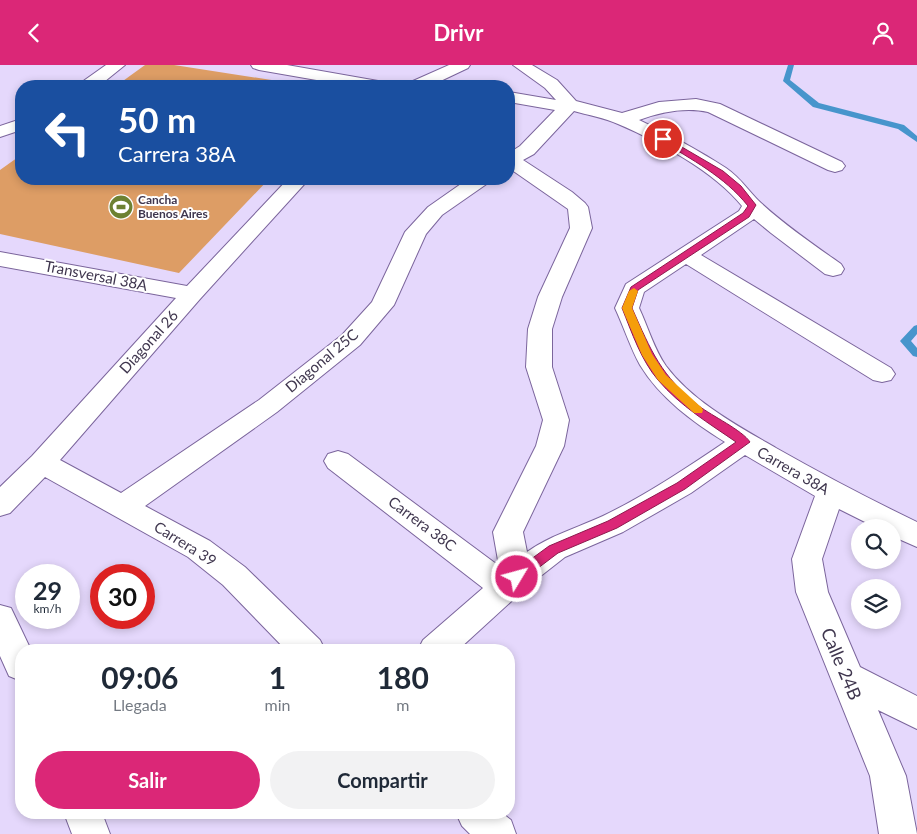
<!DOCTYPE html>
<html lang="es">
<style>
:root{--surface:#fff;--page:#f2f2f3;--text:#1f2937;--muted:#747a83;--accent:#db2777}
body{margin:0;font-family:Lato,sans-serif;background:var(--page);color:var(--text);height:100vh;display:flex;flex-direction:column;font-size:19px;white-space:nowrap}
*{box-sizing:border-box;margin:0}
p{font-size:16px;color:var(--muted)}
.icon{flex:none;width:28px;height:28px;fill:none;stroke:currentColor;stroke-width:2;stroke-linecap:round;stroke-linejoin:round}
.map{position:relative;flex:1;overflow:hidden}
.details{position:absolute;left:15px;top:579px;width:500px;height:175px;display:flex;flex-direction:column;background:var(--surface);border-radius:20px;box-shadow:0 2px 8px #0003}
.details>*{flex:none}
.top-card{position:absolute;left:15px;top:15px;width:500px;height:105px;border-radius:20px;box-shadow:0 2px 8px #0003;background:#1a4fa0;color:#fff;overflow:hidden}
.controls{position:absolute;left:851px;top:454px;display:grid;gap:10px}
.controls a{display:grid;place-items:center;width:50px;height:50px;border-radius:50%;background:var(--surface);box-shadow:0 2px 8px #0003;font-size:25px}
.speed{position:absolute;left:15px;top:499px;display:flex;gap:10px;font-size:25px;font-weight:700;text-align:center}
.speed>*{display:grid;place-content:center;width:65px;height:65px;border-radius:50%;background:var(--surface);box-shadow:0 2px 8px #0003;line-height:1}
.speed small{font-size:12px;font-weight:400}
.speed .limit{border:8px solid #d22;background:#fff;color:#111}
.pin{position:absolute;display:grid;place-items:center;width:42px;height:42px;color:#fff;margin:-21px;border:2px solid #fff;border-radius:50%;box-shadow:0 1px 5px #0007}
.me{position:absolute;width:55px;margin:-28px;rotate:53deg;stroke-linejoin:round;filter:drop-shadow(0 0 4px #0008)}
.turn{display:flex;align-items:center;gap:18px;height:105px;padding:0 20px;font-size:22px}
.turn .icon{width:65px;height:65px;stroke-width:2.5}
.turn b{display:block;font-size:35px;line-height:42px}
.eta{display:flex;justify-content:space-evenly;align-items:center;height:85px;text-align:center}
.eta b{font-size:30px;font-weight:700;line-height:35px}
.primary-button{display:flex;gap:10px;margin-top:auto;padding:10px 20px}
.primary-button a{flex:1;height:58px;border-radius:30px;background:var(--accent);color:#fff;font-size:20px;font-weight:700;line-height:58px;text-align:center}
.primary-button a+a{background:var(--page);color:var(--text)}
header{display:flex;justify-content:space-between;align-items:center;height:65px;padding:0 20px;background:var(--accent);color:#fff;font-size:22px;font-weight:700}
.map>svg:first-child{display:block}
.green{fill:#dd9d65}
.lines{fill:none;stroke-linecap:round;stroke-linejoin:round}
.stream{fill:#4795cc;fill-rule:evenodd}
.minor-casing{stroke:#7b659c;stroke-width:2}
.minor{fill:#fff;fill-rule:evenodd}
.route{fill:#db2777;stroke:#8e194d}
.slow{fill:#f59e0b}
.labels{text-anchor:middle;stroke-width:4;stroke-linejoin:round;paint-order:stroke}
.far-poi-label{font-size:12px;font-weight:bold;fill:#3f364e;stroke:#fff;text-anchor:start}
.street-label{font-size:15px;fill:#3f364e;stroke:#fff}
.near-street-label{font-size:18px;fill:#3f364e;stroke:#fff}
</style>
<header><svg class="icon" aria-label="back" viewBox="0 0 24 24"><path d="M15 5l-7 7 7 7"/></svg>Drivr<svg class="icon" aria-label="person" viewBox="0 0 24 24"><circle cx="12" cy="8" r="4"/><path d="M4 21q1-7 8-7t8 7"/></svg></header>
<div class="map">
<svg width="917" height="769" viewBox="0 0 917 769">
<rect width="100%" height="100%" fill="#e5d8fc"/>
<path class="green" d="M145,0h29l136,21h-194z
M21,90v24h248l-90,94 -179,-39v-64z"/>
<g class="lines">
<path class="stream" d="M788,0h6l-4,15 29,23 85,22 13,11v6l-19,-13 -85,-22 -30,-26z
M917,260v9l-6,7 6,7v9l-4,-1 -13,-15 14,-15z"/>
<defs>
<path id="minor" d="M106,0h19l-26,21h-19l2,-4z
M251,0h36l91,16 6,1 2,4h-35l-92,-16 -6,-2z
M449,0h21l-2,3 -38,18 -19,-1 2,-4z
M513,0h19l25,15 19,21 46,12 37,-11 37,-3 24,5 122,58 3,4 -3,4 -7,2 -7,-2 -120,-58c-23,-5 -47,0 -69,8 29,14 59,30 87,48 15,10 23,24 35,35 25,23 53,42 80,61l3,5 -3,5 -8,2 -8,-2 -54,-41 -17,-14 -53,36 190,113 4,6 -4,6 -9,2 -9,-2 -187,-116 -42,28 -5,16c9,19 15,41 27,58 27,36 72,60 110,82 46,26 93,51 141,74v25l-25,-11v-9h-17l-36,-18 -17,50 6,33 32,75 57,29v33l-39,-19 28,66 11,58h-38l-9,-58 -74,-184 -4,-33 23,-63 -70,-41 -54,38 -68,39 -58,25 -37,29 -70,64h-40l5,-10 60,-52 -155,-120 -4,-7 4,-7 10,-3 10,3 151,112 -6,-34 43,-86 7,-26 -17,-53 2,-38 10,-32 32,-69 -2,-19 -59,-41v-15l11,-7 35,-36 -46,-8v-10l47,8 -11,-12zM574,46c14,4 31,7 44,13 40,17 97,48 124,82l-3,5 -113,73 -11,24c9,19 15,39 25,57 20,33 53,57 85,77 -40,27 -79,53 -122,74 -26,12 -52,19 -76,36l-4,-20 41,-86 5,-26 -17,-53v-38l10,-32 30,-69 -4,-21 -3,-4 -13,-11 -49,-32 11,-6z
M21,54v11l-21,7v-11z
M288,114h21l-109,120 -140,161 61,33 138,-93 83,-65 30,-33 33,-70 23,-25 40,-28h23l-3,4 -46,32 -16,19 -32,71 -34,40 -83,67 -132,94 65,35 35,26 75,73 5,10h-39l-63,-65 -35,-28 -143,-80 -35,36 -10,3v-29l32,-31 144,-158 -176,-32v-14l187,34z
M0,540l11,3 20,42h-10v31l-12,-5 -9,-20z
M64,748h38l8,21h-38z
M456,748h46l9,7 5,14h-46l-8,-8z"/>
</defs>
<use href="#minor" class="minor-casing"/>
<use href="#minor" class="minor"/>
</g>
<path class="route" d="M663,71l60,35 18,15 15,19 -7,12 -111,73 -6,18c19,43 29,68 67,98 13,10 43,24 51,36l-65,47 -68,39 -59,25 -37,28 -4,1 -5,-1 -2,-4 2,-4 37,-27 59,-25 69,-38 59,-41c-26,-18 -56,-36 -78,-62 -17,-20 -26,-47 -36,-72l9,-21 112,-74 5,-7c-24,-30 -56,-46 -88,-66v-3z"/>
<path class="slow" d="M634,223l4,3 -6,17 20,46 14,21 36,33 1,2 -1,3h-8l-36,-33 -16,-25 -20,-47 7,-17z"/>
<defs>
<symbol id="stadium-disc" viewBox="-11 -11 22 22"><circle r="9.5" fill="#6d8132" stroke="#fff"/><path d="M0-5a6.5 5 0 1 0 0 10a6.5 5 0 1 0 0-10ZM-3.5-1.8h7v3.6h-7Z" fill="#fff"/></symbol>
</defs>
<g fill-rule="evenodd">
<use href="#stadium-disc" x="107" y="128" width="28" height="28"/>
</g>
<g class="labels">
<g class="far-poi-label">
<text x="138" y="139">Cancha<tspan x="138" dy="14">Buenos Aires</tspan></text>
</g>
<g class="street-label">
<text transform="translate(96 211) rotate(11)" y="5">Transversal 38A</text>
<text transform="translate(149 277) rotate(-48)" y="5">Diagonal 26</text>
<text transform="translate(322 296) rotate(-40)" y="5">Diagonal 25C</text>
<text transform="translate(793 406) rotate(30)" y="5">Carrera 38A</text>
<text transform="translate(422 459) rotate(37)" y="5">Carrera 38C</text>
<text transform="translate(185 479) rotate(32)" y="5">Carrera 39</text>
</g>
<g class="near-street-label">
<text transform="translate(841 599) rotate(67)" y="6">Calle 24B</text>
</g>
</g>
</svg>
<div class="controls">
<a><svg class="icon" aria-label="search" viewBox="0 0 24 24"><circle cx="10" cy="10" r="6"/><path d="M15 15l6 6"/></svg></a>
<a><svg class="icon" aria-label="layers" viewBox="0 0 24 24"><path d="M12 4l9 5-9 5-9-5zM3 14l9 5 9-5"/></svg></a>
</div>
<div class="speed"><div>29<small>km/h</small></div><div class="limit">30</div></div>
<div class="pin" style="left:663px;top:74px;background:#d93025"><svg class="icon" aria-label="arrive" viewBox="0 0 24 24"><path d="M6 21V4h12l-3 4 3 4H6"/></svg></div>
<svg class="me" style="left:517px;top:512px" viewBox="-20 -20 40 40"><circle r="17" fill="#db2777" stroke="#fff" stroke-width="3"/><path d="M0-11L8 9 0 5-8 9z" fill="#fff"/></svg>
<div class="top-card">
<div class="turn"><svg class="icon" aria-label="left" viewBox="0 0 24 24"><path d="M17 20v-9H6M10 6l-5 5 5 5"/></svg><div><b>50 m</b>Carrera 38A</div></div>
</div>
<section class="details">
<div class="eta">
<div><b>09:06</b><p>Llegada</p></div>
<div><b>1</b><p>min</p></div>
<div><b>180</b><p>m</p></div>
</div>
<div class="primary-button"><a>Salir</a><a>Compartir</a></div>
</section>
</div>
